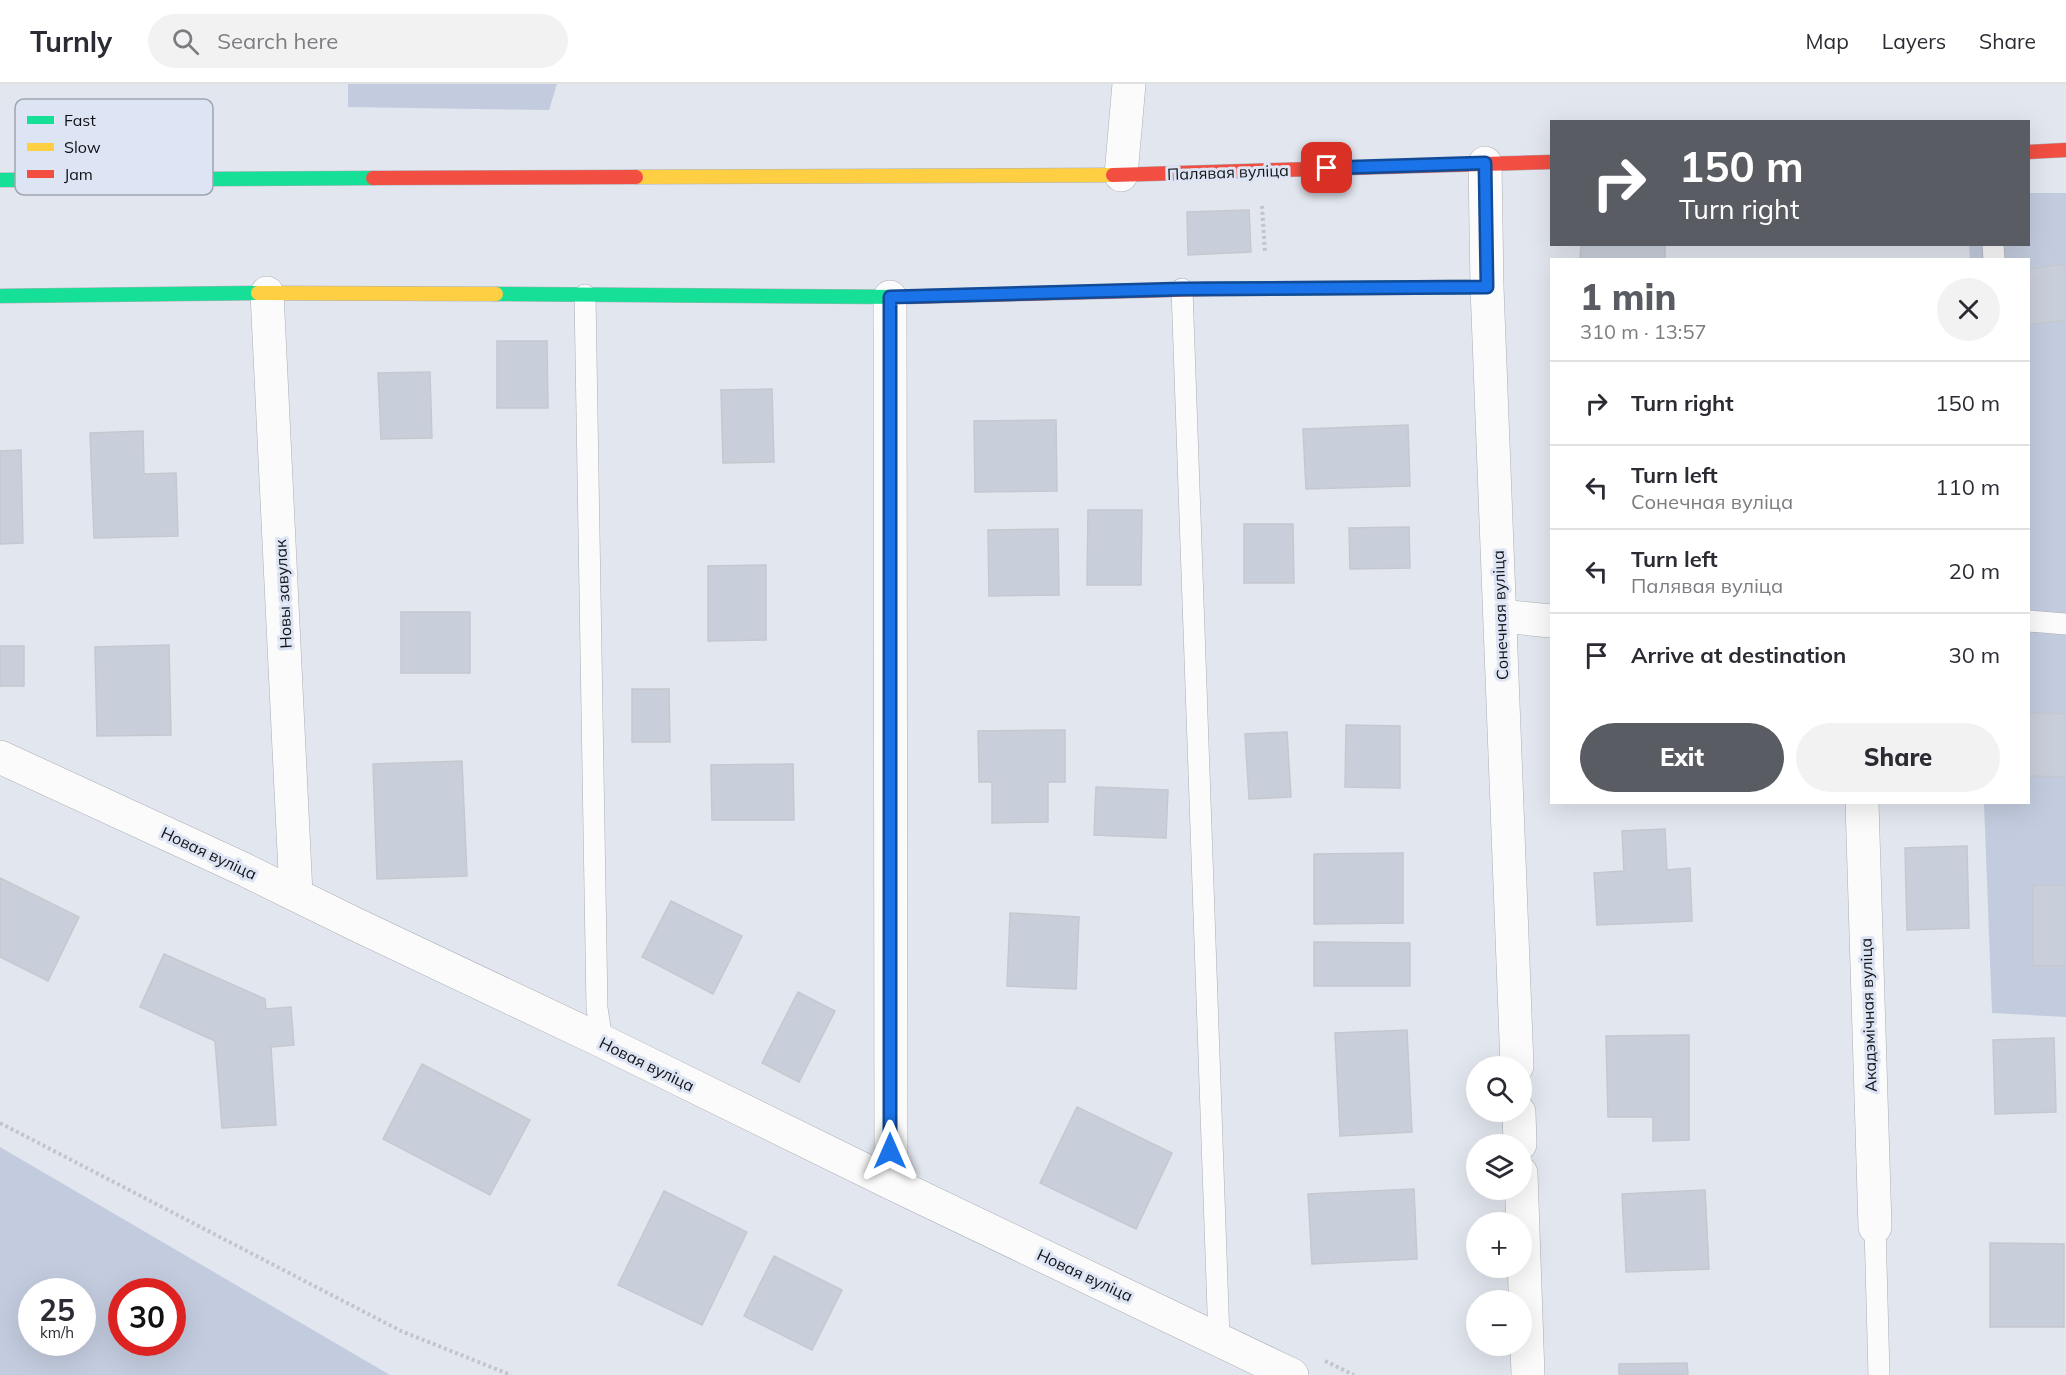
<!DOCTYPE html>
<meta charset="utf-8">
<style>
:root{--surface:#fff;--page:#f2f2f3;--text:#2b2b33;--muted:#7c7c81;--line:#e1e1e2;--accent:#595c62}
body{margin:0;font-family:Mulish,sans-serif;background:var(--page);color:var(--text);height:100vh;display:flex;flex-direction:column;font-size:22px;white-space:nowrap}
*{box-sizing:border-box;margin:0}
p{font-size:20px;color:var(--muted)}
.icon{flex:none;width:33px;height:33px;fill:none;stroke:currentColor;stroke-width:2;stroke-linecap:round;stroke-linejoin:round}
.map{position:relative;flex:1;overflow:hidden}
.details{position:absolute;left:1550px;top:174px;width:480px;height:546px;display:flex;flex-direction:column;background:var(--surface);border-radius:0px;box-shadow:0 6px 24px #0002}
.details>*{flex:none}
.hud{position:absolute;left:1550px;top:36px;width:480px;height:126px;border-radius:0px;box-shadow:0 6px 24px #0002;background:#595c62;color:#fff;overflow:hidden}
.buttons{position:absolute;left:1466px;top:972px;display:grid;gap:12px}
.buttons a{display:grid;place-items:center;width:66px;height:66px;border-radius:50%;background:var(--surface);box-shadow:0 6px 24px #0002;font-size:30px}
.speed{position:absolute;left:18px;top:1194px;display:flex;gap:12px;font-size:30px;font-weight:700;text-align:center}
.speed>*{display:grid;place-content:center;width:78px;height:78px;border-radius:50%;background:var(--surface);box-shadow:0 6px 24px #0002;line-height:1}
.speed small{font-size:15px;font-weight:400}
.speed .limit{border:9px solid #d22;background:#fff;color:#111}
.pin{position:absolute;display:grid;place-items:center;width:51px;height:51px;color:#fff;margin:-26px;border-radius:12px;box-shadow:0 3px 9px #0006}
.me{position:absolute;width:66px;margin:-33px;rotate:0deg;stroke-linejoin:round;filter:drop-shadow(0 0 4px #0008)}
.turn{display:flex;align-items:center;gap:21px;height:126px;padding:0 30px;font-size:27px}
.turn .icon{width:78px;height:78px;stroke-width:2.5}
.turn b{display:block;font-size:42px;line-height:51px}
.round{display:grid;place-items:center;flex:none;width:63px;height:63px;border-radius:32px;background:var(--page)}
.headline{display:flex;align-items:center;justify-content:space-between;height:102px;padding:0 30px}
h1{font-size:36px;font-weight:800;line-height:45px;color:var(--accent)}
.action{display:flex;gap:12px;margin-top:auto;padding:12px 30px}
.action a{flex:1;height:69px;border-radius:36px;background:var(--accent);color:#fff;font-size:24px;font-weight:800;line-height:69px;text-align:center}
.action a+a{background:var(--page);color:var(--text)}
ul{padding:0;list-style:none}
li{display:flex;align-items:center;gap:18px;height:84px;padding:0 30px;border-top:2px solid var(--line)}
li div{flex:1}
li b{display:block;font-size:22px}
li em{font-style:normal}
header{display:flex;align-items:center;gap:36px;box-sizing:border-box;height:84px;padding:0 30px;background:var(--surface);border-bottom:2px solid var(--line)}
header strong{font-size:28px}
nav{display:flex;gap:33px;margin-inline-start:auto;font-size:21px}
.search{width:420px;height:54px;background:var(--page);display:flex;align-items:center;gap:15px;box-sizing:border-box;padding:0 21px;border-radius:33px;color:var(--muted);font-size:22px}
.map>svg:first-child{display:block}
.green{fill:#c3ccdf;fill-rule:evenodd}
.building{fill:#c9cfda;stroke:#c5c8ce;stroke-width:1.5}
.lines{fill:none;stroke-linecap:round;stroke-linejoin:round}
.lane-casing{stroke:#abaeb5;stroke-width:22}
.street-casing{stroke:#abaeb5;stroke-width:34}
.fast-casing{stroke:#abaeb5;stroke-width:15}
.slow-casing{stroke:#abaeb5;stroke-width:15}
.jam-casing{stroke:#abaeb5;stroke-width:15}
.path{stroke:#c4c5c9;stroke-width:4;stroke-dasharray:3 3;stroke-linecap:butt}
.lane{stroke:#fbfbfc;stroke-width:21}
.street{stroke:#fbfbfc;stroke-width:33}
.fast{stroke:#16e098;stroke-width:14}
.slow{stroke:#ffcf43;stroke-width:14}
.jam{stroke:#f24e42;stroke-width:14}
.route-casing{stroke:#114b97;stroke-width:15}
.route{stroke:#1a73e8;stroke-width:10}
.labels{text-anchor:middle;stroke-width:6;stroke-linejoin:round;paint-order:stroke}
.street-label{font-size:16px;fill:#0f1116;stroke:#dde4f3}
.key{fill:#dde4f3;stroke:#9fa5b1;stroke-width:1.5}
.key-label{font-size:16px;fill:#0f1116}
</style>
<header>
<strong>Turnly</strong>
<div class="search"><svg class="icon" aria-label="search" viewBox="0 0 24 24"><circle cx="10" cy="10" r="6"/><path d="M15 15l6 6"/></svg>Search here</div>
<nav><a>Map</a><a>Layers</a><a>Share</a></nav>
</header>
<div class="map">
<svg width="2066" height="1291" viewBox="0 0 2066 1291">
<rect width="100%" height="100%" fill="#e2e6ee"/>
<path class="green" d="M348,0h209l-8,26 -201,-3z
M2028,109h38v824l-74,-4 -8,-210 44,-1v-542l-58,-1 -1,-14 59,-1z
M0,1063l390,228h-390zM32,1208h50v50h-50zM122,1208h50v50h-50z"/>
<path class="building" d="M1249,126l2,42 -63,3 -1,-43z
M1581,160h84v16h-85z
M2066,180v56l-38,5v-56z
M497,257h50l1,67h-51z
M430,288l2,66 -51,1 -3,-66z
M772,305l2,73 -51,1 -2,-73z
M1056,336l1,71 -82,1 -1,-71z
M1408,341l2,61 -104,3 -3,-60z
M143,347l1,43 32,-1 2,63 -84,2 -4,-105z
M21,366l2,93 -23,1v-93z
M1088,426h54l-1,75h-54z
M1244,440h49l1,59h-50z
M1409,443l1,41 -60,1 -1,-41z
M1058,445l1,66 -70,1 -1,-66z
M766,481v75l-58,1v-75z
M401,528h69v61h-69z
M169,561l2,90 -74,1 -2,-89z
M0,562h24v40h-24z
M632,605h37l1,53h-38z
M2028,629l38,1v63l-38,-1z
M1346,641l54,1v62l-55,-1z
M1065,646v52h-17v40l-56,1v-41h-13l-1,-51z
M1287,648l4,65 -42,2 -4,-65z
M462,677l5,115 -90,3 -4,-115z
M793,680l1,56h-82l-1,-55z
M1096,703l72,3 -2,48 -72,-3z
M1665,745l2,41 23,-2 2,53 -95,4 -3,-52 30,-2 -2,-40z
M1967,762l2,82 -62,2 -2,-82z
M1403,769v70l-89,1v-70z
M0,794l79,39 -31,64 -48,-24z
M2033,801h33v81h-33z
M671,817l71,35 -29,58 -71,-37z
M1010,829l69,4 -3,72 -69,-3z
M1314,858l96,1v43h-96z
M164,870l101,45 1,10 25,-2 3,38 -23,2 5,78 -54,3 -7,-87 -75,-34z
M798,908l37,19 -36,71 -37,-19z
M1407,946l5,102 -72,4 -5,-103z
M1689,951v105l-36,1v-24h-45l-2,-81z
M2054,954l2,74 -61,2 -2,-74z
M422,980l108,56 -40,75 -107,-56z
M1077,1023l95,46 -36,76 -96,-46z
M1414,1105l3,70 -105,5 -4,-70z
M1705,1106l4,79 -83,3 -4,-78z
M664,1107l83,41 -45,93 -84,-40z
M1990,1159l74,1v83h-74z
M774,1172l68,34 -30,60 -68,-34z
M1687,1279l1,12h-69v-11z"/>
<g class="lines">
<defs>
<path id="lane" d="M1993,160l1,16
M1182,205l37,1050
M585,211l12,713 5,33
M2028,537l38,3
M1875,1143l4,148"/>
<path id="street" d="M1485,79l2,124 30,779
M1121,91l8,-91
M267,209l29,601
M890,213l1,886
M1501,532l50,5
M0,673l241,111 114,56 247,117 289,142 401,192
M1862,718l13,425
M1519,1028l1,32
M1521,1089l7,202"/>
<path id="fast" d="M0,96l373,-2
M1207,205l280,-2
M496,210l405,3
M0,212l258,-3"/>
<path id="slow" d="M636,93l477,-2
M258,209l238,1"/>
<path id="jam" d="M2028,68l38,-2
M1113,91l438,-13
M373,94l263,-1
M901,213l306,-8"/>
</defs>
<use href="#lane" class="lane-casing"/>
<use href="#street" class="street-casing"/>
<use href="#fast" class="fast-casing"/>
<use href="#slow" class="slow-casing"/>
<use href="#jam" class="jam-casing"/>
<path class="path" d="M1262,122l3,47
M0,1039l401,208 110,44
M1325,1277l29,14"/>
<use href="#lane" class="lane"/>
<use href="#street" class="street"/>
<use href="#fast" class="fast"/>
<use href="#slow" class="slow"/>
<use href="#jam" class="jam"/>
</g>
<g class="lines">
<defs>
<path id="route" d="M890,1067v-854l292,-8 305,-2 -2,-124 -158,5"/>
</defs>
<use href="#route" class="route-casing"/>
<use href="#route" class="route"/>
</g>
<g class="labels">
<g class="street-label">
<text transform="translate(1228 88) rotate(-2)" y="6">Палявая вуліца</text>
<text transform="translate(283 510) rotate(-93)" y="6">Новы завулак</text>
<text transform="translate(1500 531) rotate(-92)" y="6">Сонечная вуліца</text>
<text transform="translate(209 769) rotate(25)" y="6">Новая вуліца</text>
<text transform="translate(1868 931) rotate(-92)" y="6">Акадэмічная вуліца</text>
<text transform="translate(647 980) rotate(26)" y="6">Новая вуліца</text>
<text transform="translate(1085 1191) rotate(25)" y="6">Новая вуліца</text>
</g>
</g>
<rect x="15" y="15" width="198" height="96" rx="9" class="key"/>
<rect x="27" y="32" width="27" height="8" fill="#16e098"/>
<rect x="27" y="59" width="27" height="8" fill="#ffcf43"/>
<rect x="27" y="86" width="27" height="8" fill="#f24e42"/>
<g class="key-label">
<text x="64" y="42">Fast</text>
<text x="64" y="69">Slow</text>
<text x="64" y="96">Jam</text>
</g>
</svg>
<div class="buttons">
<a><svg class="icon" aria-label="search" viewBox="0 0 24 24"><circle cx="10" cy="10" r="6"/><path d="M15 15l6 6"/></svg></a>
<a><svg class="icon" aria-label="layers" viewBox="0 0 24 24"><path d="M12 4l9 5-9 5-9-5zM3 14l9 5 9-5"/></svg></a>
<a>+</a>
<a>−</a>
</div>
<div class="speed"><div>25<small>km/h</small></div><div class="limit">30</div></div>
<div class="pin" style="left:1327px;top:84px;background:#d93025"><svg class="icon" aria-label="arrive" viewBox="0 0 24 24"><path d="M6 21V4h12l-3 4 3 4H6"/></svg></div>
<svg class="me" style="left:890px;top:1067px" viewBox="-20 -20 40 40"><path d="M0-17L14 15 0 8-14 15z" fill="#1a73e8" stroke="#fff" stroke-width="4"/></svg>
<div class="hud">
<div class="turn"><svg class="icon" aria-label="right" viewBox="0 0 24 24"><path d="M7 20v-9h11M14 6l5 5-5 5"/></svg><div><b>150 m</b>Turn right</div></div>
</div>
<section class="details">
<div class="headline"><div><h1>1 min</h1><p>310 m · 13:57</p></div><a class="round"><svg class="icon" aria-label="close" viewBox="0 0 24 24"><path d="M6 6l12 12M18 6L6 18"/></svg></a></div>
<ul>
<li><svg class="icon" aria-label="right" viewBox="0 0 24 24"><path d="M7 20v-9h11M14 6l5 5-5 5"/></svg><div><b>Turn right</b></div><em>150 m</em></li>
<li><svg class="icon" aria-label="left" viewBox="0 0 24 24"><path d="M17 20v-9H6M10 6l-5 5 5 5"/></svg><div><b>Turn left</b><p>Сонечная вуліца</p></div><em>110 m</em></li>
<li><svg class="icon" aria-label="left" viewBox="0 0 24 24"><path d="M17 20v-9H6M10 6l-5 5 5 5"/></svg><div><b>Turn left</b><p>Палявая вуліца</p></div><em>20 m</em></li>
<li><svg class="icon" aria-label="arrive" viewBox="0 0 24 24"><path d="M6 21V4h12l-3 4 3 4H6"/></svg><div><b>Arrive at destination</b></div><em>30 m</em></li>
</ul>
<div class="action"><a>Exit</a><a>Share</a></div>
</section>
</div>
